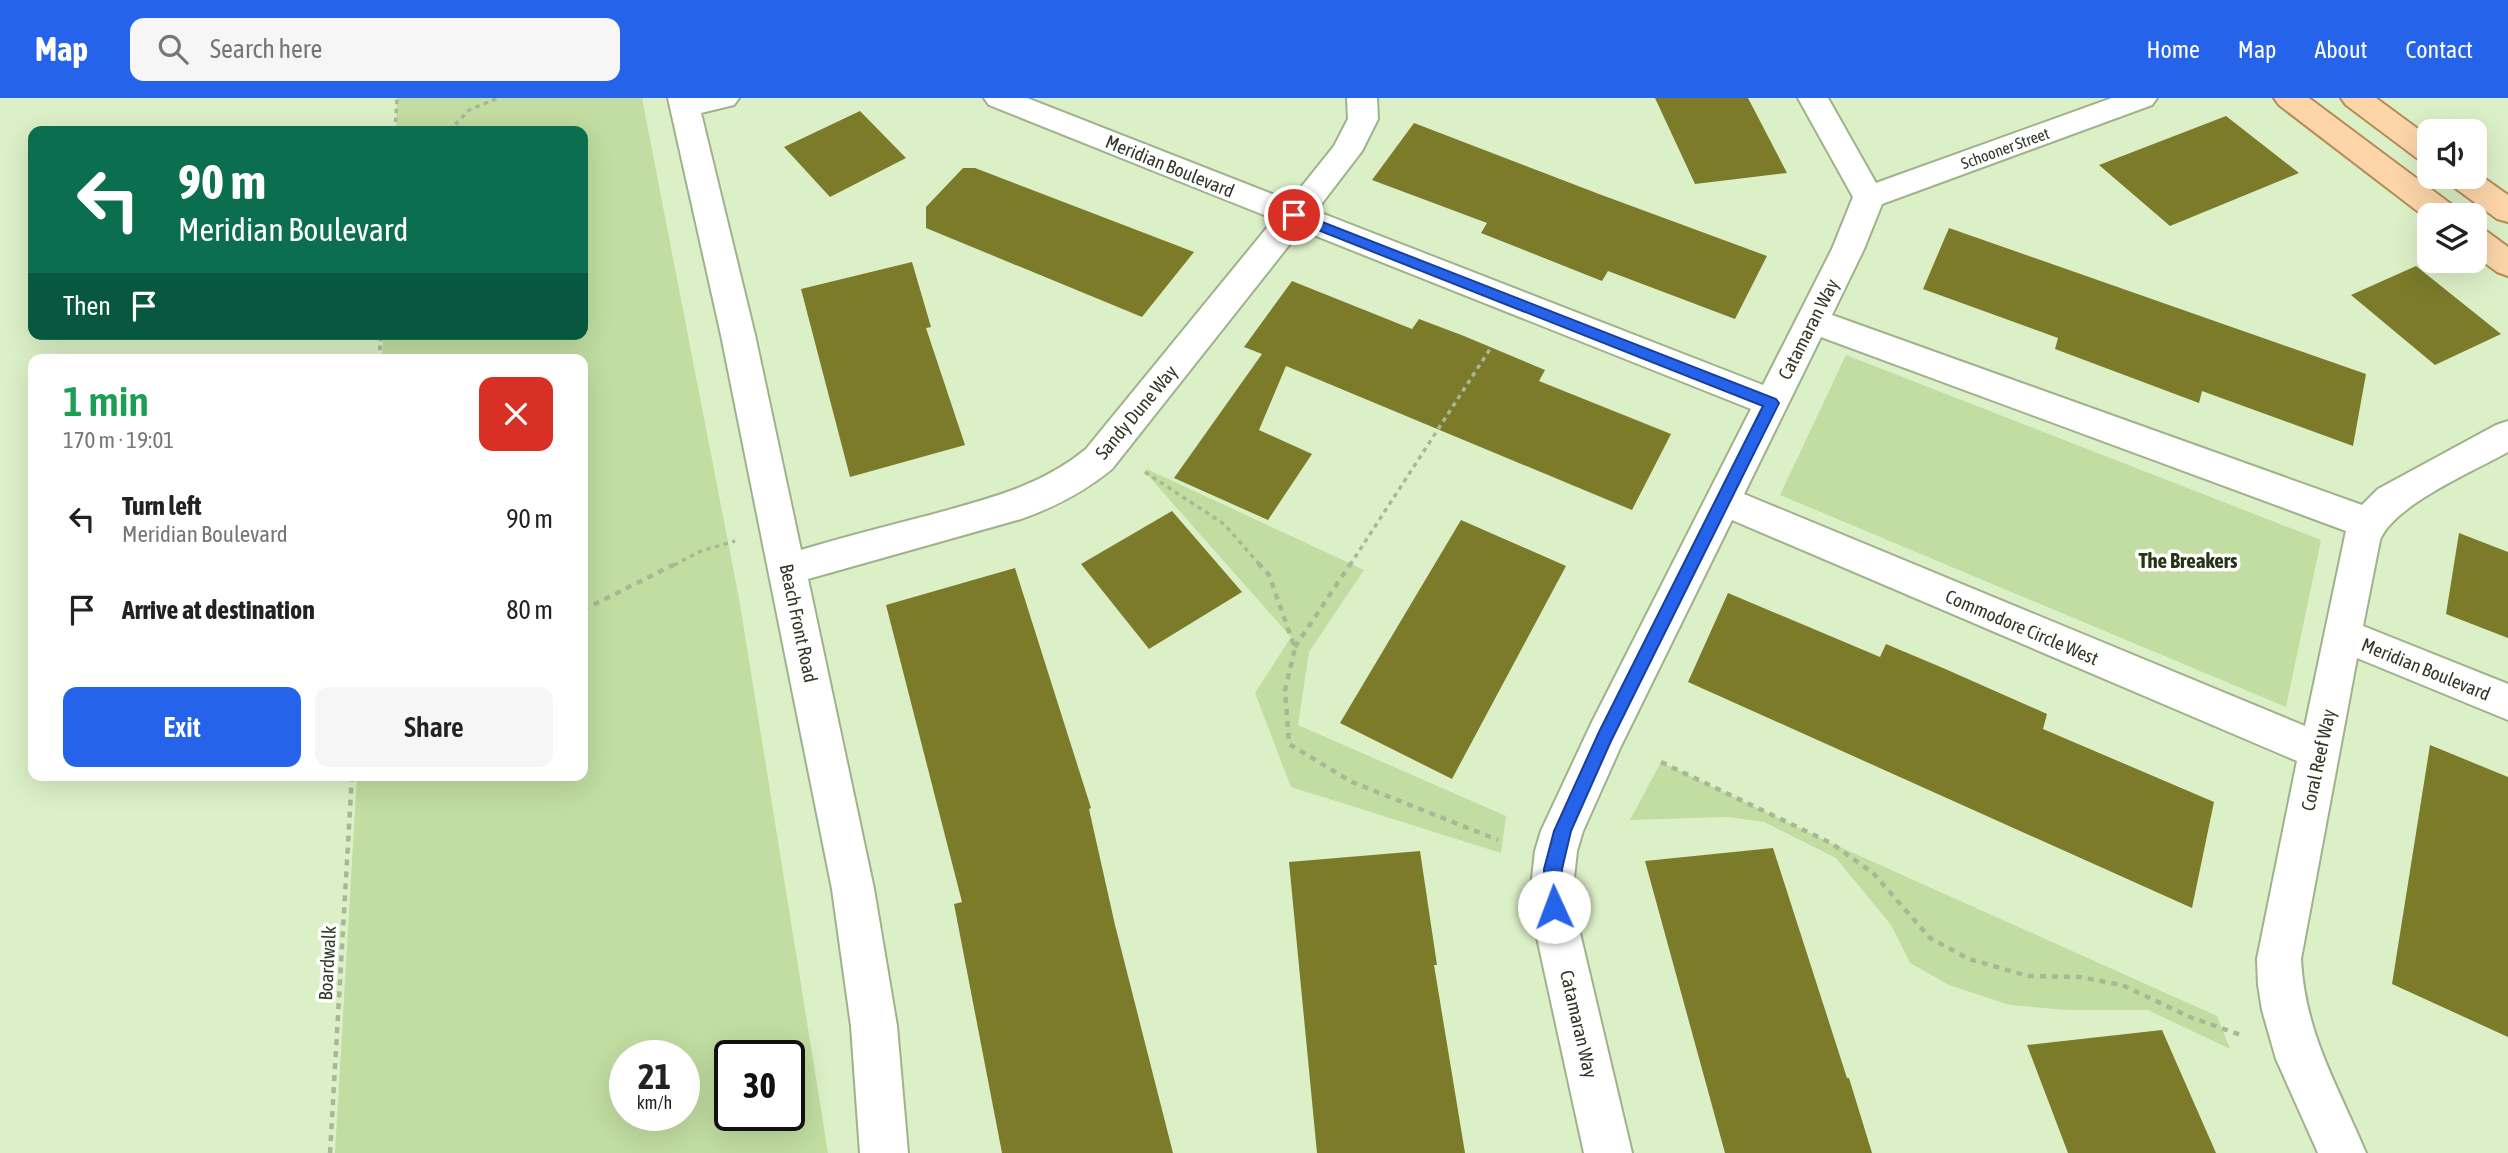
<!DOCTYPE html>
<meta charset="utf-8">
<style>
:root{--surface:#fff;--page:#f6f6f6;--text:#222;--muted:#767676;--accent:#2563eb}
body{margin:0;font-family:"Asap Condensed",sans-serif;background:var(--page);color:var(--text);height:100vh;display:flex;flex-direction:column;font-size:26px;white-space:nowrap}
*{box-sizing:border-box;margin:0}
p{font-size:23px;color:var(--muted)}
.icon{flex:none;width:38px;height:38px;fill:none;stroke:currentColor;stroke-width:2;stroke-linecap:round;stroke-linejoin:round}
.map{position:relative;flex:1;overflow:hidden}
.side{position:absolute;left:28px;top:256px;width:560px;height:427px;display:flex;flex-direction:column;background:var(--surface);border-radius:14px;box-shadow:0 7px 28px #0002}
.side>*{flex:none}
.guide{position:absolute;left:28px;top:28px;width:560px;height:214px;border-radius:14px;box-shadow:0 7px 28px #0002;background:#0b6e4f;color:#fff;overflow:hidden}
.tools{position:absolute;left:2417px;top:21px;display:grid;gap:14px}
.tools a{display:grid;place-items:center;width:70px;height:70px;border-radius:14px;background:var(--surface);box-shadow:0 7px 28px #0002;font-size:35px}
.speed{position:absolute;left:609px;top:942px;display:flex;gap:14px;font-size:35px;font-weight:700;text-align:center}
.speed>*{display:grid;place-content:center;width:91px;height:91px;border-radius:50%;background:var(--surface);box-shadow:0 7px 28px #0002;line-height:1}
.speed small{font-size:18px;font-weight:400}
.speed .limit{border:4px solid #111;border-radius:10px;background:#fff;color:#111}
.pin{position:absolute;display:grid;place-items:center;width:60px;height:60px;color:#fff;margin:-30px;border:4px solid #fff;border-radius:50%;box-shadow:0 2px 7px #0007}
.me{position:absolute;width:77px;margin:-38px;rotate:358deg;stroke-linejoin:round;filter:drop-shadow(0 0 5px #0008)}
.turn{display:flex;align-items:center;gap:24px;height:147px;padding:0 35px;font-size:32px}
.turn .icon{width:91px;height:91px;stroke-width:2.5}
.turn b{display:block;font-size:49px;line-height:60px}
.then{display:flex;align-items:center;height:66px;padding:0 35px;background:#0003;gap:14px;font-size:26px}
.round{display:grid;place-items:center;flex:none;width:74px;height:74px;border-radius:14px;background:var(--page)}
.overview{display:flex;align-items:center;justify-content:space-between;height:119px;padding:0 35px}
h1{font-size:42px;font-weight:600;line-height:52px;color:#1e9e55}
.action{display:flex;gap:14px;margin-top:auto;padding:14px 35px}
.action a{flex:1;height:80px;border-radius:14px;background:var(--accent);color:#fff;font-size:28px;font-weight:600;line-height:80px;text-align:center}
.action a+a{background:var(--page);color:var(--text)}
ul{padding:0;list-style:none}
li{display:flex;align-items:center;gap:21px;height:91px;padding:0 35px}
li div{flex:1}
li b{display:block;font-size:26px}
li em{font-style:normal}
header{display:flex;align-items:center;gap:42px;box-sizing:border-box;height:98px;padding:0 35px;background:var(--accent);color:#fff}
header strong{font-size:33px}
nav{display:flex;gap:38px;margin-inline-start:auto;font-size:24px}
.search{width:490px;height:63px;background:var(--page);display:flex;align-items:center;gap:18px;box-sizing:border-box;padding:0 24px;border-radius:14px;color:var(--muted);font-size:26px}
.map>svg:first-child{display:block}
.green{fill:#c1dda1;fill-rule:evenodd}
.building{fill:#7c7b2a}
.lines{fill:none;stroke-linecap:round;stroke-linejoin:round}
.minor-casing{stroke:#9fb28b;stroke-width:4}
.primary-casing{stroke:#b48c57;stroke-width:4}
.path-far1{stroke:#a8b897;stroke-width:3.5;stroke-dasharray:4.5 4.5;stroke-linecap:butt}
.path{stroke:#a8b897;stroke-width:4.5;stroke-dasharray:6 6;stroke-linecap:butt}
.minor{fill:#fff;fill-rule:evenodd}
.primary{fill:#fcd5a9;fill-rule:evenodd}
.route{fill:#2563eb;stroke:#184099;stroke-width:2}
.labels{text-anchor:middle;stroke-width:7;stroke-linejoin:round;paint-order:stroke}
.far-street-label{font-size:16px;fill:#313828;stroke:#fff}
.street-label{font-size:19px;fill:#313828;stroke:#fff}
.neighbourhood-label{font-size:21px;font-weight:bold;fill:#263513;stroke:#fff}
</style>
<header>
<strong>Map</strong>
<div class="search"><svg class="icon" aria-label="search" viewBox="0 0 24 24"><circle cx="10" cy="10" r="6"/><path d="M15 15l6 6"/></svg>Search here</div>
<nav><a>Home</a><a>Map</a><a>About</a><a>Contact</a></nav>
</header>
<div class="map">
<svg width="2508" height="1055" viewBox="0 0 2508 1055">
<rect width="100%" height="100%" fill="#dcf0c7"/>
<path class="green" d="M397,0h245l98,506 88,549h-493l22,-378h226v-416h-201l1,-25h200v-203h-187zM625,957h59v60h-59zM730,957h59v60h-59z
M1846,257l475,185 -35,167 -506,-212z
M1147,371l217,101 -55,82 -11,73 208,91 -5,37 -210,-66 -36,-94 36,-56 -146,-165z
M1661,664l170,81 386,173 13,33 -82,-39h-81l-57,-5 -61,-20 -39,-22 -19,-38 -55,-67 -72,-36 -36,-5 -98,3z"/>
<path class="building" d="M1655,0h93l39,75 -92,11z
M860,13l46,47 -76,39 -46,-50z
M2226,18l73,57 -129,53 -71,-61z
M1414,25l185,71 168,62 -32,63 -127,-48 -6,10 -121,-48 6,-10 -115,-43z
M963,70h12l219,84 -52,65 -216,-89v-21z
M1949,130l417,146 -13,72 -151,-55 -3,12 -144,-54 3,-11 -135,-49z
M912,164l19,65 -5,1 39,117 -115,32 -49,-188z
M2416,168l85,68 -66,31 -84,-70z
M1292,183l120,48 7,-10 45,17 81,34 -6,11 132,53 -39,76 -346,-144 -27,64 53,24 -44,66 -94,-42 88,-124 -18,-7z
M1172,413l70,81 -93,57 -68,-85z
M1461,422l105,46 -114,213 -112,-56z
M2459,435l49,19v86l-62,-24z
M1015,470l76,240 -2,1 26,116 58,228h-171l-48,-249 8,-2 -76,-297z
M1728,495l152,64 6,-13 57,24 104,46 -4,15 171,73 -22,106 -504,-226z
M2430,647l78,32v260l-116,-53z
M1773,750l74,230h2l23,75h-147l-80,-292z
M1420,753l17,114h-3l31,188h-148l-28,-291z
M2162,932l54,123h-148l-41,-108z"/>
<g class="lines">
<defs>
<path id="minor" d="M668,0h71l-5,7 -33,8 54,222 46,215c43,-13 86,-24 129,-35 57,-16 110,-28 156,-66l188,-230 -285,-114 -5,-7h43l263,103 44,-55 14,-27 -1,-21h30l1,21 -16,32 -46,60 447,174 69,-136 21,-52 -55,-99h30l48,85 236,-85h45l-5,7 -270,99 -18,45 -32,66 530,190 16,-16 118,-64 12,-4v31c-34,19 -114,53 -128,88l-17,86 145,58v36l-151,-62 -56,301c4,75 37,127 65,194h-48l-42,-94 -14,-49 -4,-25 -1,-26 40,-198 -565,-241 -111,226 -38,85 -6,20 -4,36 7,46 52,220h-48l-48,-220 -5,-46 4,-36 6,-20 50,-107 160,-315 -450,-179 -189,239c-28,23 -57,38 -91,50l-213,60 66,310 23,137 11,127h-48l-9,-127 -19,-137 -111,-554zM1821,239l525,194 -41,195 -561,-232z"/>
<path id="primary" d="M2274,0h35l146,109 5,8h-31v5l-150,-115z
M2341,0h35l53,39v25l-11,-3 -72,-54z
M2474,73l34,24v27l-11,-3 -46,-34 -4,-8h27z
M2474,129l11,3 23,17v29l-11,-4 -23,-17z"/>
</defs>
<use href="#minor" class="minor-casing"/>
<use href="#primary" class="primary-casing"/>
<path class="path-far1" d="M395,33l2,-33
M449,33l20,-21 29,-12
M379,261l2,-25
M1145,374l79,52 36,41
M674,467l27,-14 34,-10
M1350,467l142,-219"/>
<path class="path" d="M1258,465l11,12 26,73 -10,42 4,54 63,38 146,58
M583,512l94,-47
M1295,549l56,-84
M1661,664l170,81 42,30 57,65 39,21 59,17 52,1 42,8 68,32 51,18
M330,1055l22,-378"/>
<use href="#minor" class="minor"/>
<use href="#primary" class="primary"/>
</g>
<path class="route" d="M1294,113l482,188 3,4 -168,338 -40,90 -9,38 1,38 -3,6 -6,3 -6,-3 -3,-6 -1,-38 10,-38 45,-99 164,-326 -473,-187 -2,-4z"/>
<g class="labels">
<g class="far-street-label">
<text transform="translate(2005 50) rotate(-20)" y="6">Schooner Street</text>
</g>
<g class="street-label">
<text transform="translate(1170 68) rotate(22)" y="7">Meridian Boulevard</text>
<text transform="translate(1808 231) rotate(-63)" y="7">Catamaran Way</text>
<text transform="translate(1136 314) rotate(-50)" y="7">Sandy Dune Way</text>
<text transform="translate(799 525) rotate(78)" y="7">Beach Front Road</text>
<text transform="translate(2022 529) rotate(23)" y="7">Commodore Circle West</text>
<text transform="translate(2426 571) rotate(22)" y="7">Meridian Boulevard</text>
<text transform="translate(2318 662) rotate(-78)" y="7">Coral Reef Way</text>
<text transform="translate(327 865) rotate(-87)" y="7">Boardwalk</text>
<text transform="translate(1579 926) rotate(77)" y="7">Catamaran Way</text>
</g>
<g class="neighbourhood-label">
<text x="2188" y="470">The Breakers</text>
</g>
</g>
</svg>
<div class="tools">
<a><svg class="icon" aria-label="sound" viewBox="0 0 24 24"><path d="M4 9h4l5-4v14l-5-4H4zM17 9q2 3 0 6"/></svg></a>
<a><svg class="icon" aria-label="layers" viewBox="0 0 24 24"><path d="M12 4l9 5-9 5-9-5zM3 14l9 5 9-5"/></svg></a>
</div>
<div class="speed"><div>21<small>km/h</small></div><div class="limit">30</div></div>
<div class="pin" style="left:1294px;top:117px;background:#d93025"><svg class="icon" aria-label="arrive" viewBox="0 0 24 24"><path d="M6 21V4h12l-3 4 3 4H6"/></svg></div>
<svg class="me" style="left:1554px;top:809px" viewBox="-20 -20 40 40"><circle r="19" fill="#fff"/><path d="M0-13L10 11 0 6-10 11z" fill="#2563eb"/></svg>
<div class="guide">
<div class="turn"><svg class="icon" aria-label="left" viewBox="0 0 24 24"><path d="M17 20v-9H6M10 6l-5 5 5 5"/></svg><div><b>90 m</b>Meridian Boulevard</div></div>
<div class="then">Then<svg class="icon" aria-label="arrive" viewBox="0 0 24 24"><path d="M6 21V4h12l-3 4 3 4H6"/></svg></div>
</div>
<section class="side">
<div class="overview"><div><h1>1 min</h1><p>170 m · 19:01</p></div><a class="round" style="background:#d93025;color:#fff"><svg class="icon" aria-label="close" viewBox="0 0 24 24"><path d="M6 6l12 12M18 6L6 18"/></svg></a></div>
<ul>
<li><svg class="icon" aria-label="left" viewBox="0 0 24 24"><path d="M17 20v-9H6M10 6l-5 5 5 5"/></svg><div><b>Turn left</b><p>Meridian Boulevard</p></div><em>90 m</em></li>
<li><svg class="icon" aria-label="arrive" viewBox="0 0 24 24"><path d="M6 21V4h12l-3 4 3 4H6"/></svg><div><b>Arrive at destination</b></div><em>80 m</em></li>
</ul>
<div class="action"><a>Exit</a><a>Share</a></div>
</section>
</div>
